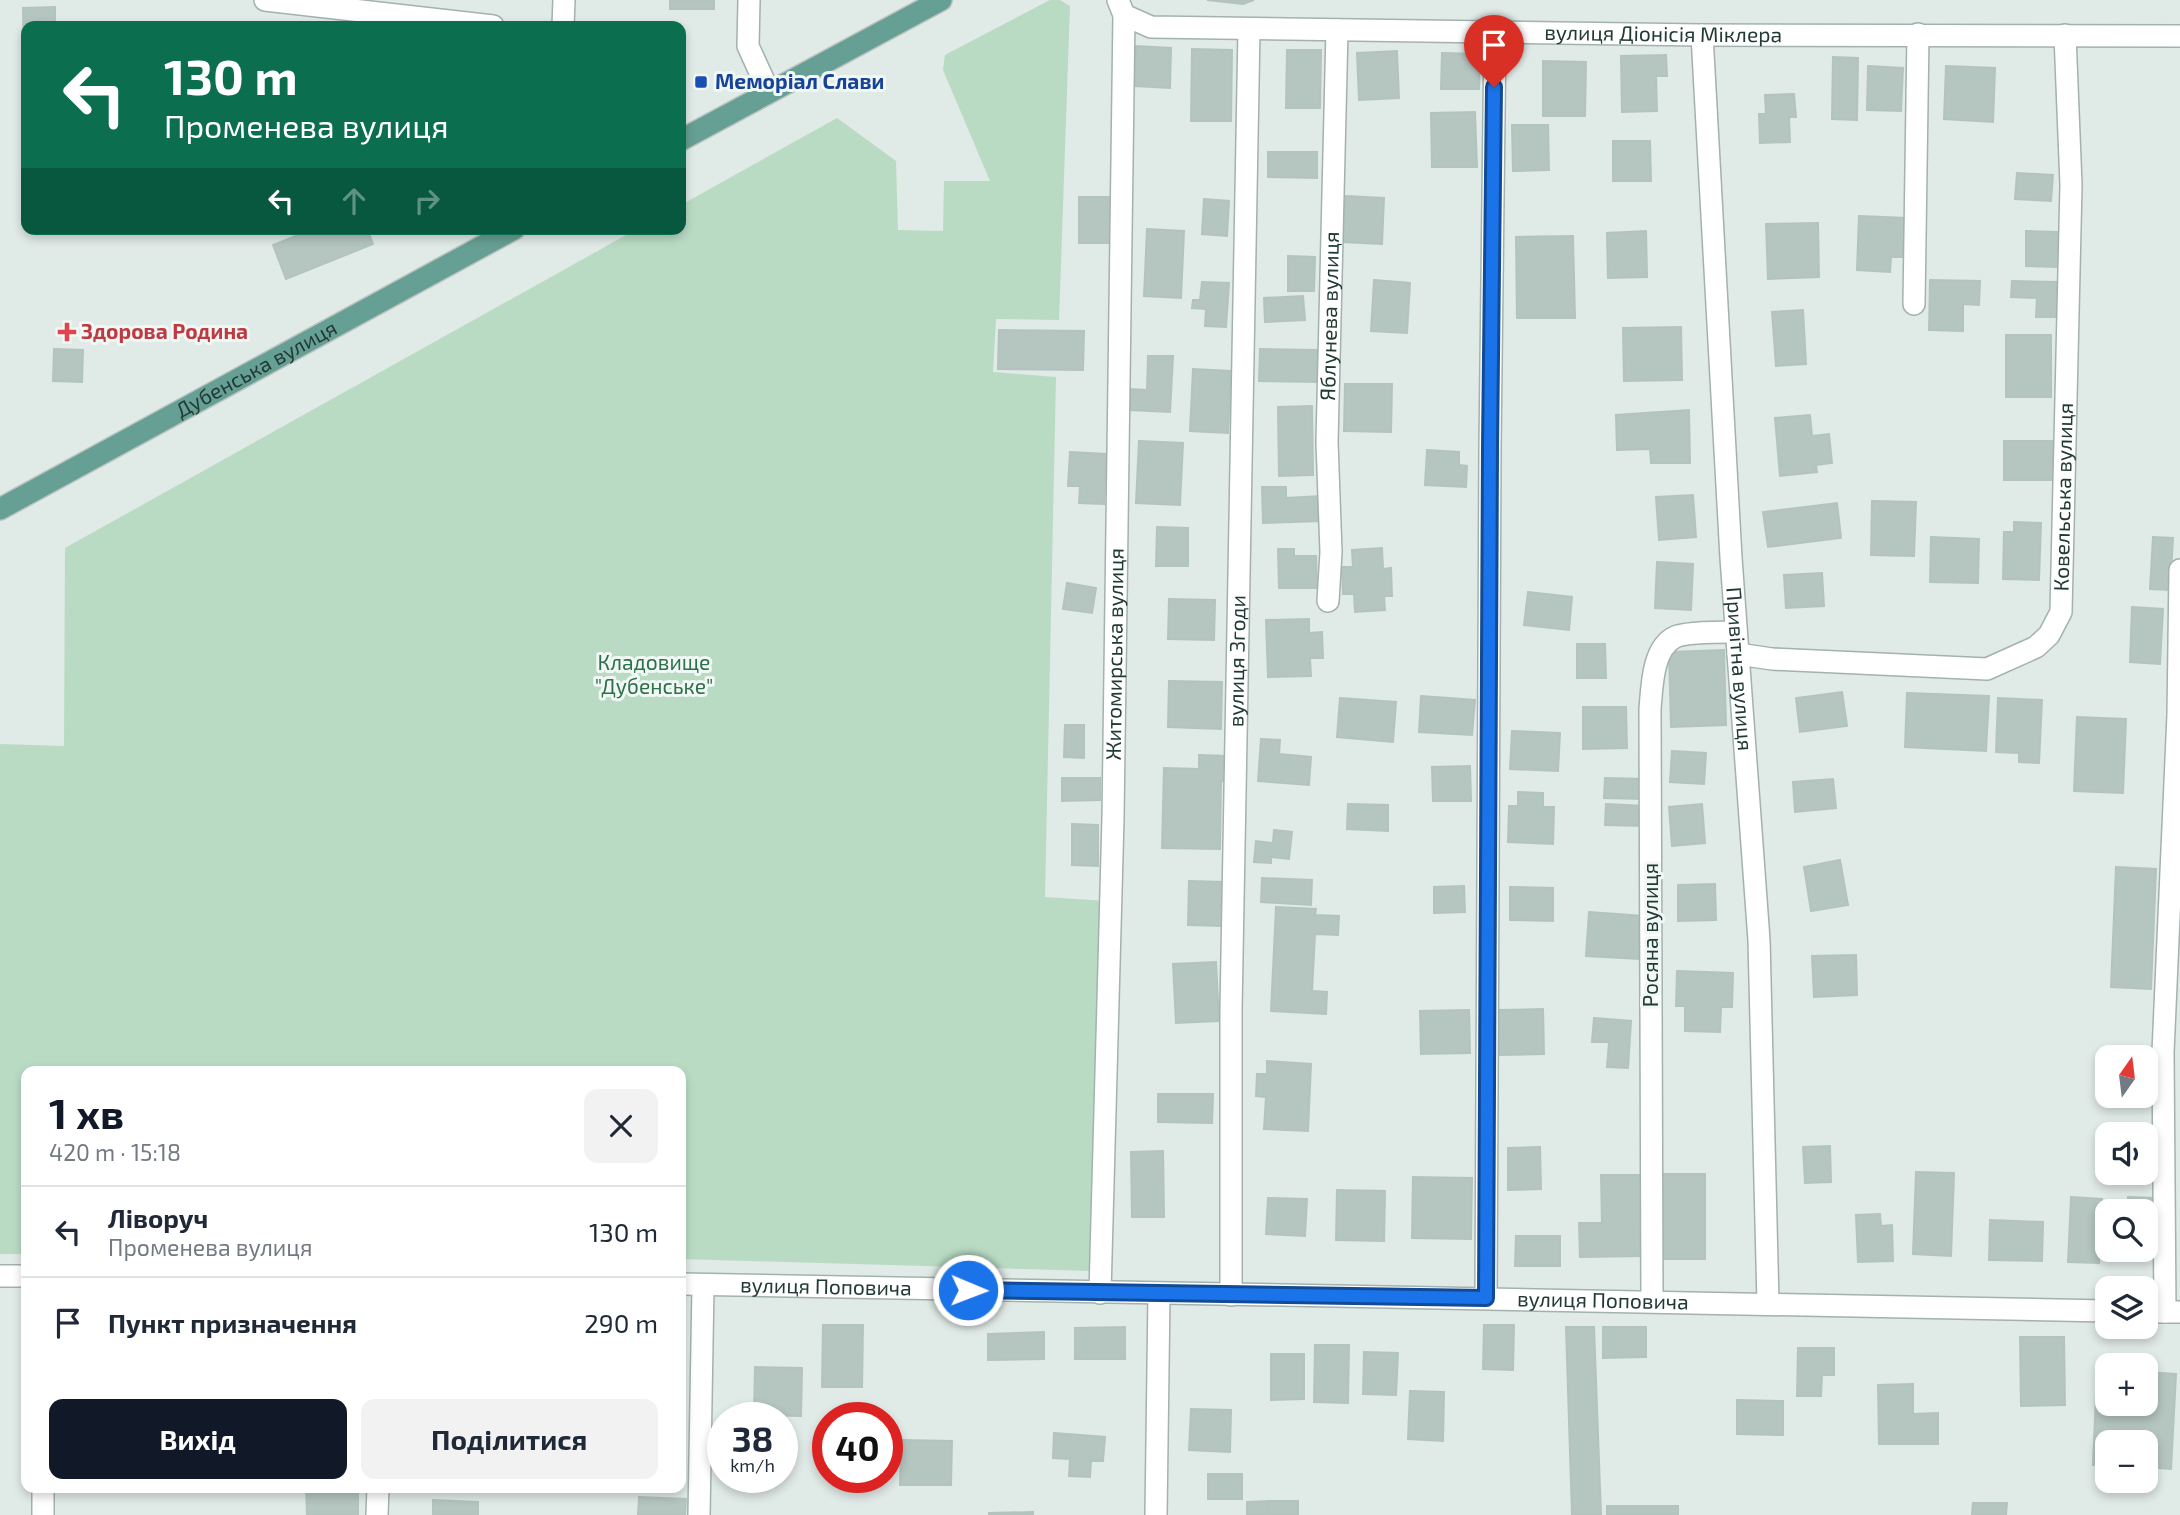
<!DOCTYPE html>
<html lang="uk">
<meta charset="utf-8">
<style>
:root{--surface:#fff;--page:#f2f2f3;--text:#1f2937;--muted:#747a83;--line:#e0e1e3;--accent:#111827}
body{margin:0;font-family:"Exo 2",sans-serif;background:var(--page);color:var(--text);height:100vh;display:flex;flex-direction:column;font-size:26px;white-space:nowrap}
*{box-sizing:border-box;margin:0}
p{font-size:23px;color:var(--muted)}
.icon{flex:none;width:38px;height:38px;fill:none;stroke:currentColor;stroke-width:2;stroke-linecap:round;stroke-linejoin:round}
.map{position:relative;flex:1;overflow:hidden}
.details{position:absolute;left:21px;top:1066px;width:665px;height:427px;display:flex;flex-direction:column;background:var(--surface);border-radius:14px;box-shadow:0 4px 10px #0003}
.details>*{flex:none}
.guide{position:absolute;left:21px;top:21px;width:665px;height:214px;border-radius:14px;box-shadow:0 4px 10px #0003;background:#0b6e4f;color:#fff;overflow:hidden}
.needle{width:46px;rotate:14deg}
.tools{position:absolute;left:2095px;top:1045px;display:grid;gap:14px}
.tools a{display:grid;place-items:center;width:63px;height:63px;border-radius:14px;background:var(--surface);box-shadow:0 4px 10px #0003;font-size:35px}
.speed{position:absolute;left:707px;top:1402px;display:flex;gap:14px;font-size:35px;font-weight:700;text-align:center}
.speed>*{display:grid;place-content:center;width:91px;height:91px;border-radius:50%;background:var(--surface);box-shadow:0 4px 10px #0003;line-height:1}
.speed small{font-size:18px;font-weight:400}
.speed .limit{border:10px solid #d22;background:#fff;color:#111}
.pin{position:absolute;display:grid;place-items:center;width:60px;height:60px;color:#fff;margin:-72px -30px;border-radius:50% 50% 50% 0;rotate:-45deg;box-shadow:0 0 7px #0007}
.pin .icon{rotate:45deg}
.me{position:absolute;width:77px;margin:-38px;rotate:91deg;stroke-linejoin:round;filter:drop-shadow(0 0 5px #0008)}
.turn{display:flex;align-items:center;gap:24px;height:147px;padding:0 28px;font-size:32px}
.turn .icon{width:91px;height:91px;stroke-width:2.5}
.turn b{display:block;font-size:49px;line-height:60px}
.lanes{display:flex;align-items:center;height:66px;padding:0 28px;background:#0003;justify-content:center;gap:35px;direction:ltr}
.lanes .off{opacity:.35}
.round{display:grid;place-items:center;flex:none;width:74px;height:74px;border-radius:14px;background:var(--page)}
.headline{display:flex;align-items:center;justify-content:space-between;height:119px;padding:0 28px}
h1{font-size:42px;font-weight:700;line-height:52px;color:var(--accent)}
.cta{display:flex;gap:14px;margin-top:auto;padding:14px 28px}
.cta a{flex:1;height:80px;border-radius:14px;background:var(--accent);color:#fff;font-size:28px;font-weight:700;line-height:80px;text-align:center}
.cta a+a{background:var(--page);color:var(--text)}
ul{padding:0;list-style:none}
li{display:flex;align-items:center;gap:21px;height:91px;padding:0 28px;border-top:2px solid var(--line)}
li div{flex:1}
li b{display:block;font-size:26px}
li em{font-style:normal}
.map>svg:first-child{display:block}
.green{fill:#b9dbc4}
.building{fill:#b5c5bf;stroke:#b3c4be;stroke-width:2}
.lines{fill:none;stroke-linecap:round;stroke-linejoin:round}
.minor-casing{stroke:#a3b2ad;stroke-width:24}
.tertiary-casing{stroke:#a3b2ad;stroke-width:24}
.primary-casing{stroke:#bcc4c2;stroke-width:24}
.minor{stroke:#fff;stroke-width:21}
.tertiary{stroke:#fff;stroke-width:21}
.primary{stroke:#669f93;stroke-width:21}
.route-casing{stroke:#114b97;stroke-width:18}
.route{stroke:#1a73e8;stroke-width:12}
.transit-dot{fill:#1a4fb4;stroke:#f0f7f4;stroke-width:2.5}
.health-dot{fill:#e0444e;stroke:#f0f7f4;stroke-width:2.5}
.labels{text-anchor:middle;stroke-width:6;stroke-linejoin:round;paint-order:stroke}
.street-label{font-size:21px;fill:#213a35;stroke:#f0f7f4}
.transit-label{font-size:21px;font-weight:bold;fill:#164399;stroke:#f0f7f4;text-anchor:start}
.health-label{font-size:21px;font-weight:bold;fill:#be3a42;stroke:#f0f7f4;text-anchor:start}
.park-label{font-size:21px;fill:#2d704a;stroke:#f0f7f4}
</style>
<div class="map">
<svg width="2180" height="1515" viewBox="0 0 2180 1515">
<rect width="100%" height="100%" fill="#e0eae6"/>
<path class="green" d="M1050,0h10l10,6 -11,314 -63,-1 -3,53 63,5 -11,520 62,4 -16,370 -410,-12v-188h-655v183h-26v-510l64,2 1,-198 572,-319h44v-24l156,-87 59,43 2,69 45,1 1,-50h46l-47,-111 2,-15z"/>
<path class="building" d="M670,0h44v9h-44z
M1207,0h47l-11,4z
M55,7v19h-29v41l-2,1 -1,-60z
M1136,46l35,2 -1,40 -35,-2z
M1192,49l40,1 -1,71h-40z
M1287,50h34l-1,58h-34z
M1397,51l2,47 -40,2 -2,-47z
M1442,53l38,1 -1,35h-38z
M1666,55l1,21h-11l1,35 -35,1 -1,-56z
M1833,57l25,1 -1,62 -25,-1z
M1543,61l43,1 -1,54h-42z
M1868,66l35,2 -2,43 -34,-1z
M1946,66l49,2 -2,54 -49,-3z
M1794,94l2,23h-7l1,25 -30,1 -1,-29h7l-1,-19z
M1475,112l2,55h-45l-1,-54z
M1512,125h36l1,45 -36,1z
M1613,141h37l1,40h-38z
M1268,152h49v26l-49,-1z
M2017,173l36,2 -2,26 -36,-2z
M1345,196l39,2 -2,46 -40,-2z
M1079,197h32v46h-32z
M1204,199l25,2 -2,35 -25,-2z
M1859,216l48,2 -1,39h-15l-1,15 -33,-2z
M1818,223l1,54 -51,2 -2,-55z
M313,229h54l6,15 -87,35 -13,-34z
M1147,229l37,2 -3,67 -37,-2z
M1646,231l1,46 -39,1 -1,-45z
M2026,231l32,1v35l-32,-1z
M1573,236l2,82h-58l-1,-81z
M1288,256l27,1 -1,34h-26z
M1374,280l36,3 -3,50 -36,-2z
M1930,280l50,1 -1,24 -16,-1v27l-34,-1z
M2012,281l45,1v35h-21l1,-19 -26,-1z
M1202,282l27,1 -3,44 -21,-1 1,-17 -14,-1 1,-8h7z
M1303,296l2,24 -40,2 -1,-24z
M1803,310l3,54 -30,2 -4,-54z
M1681,327l1,53 -58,1 -1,-53z
M999,330l85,1 -1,39 -85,-1z
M2006,335h45v62h-45z
M54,349l29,1 -1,32 -29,-1z
M1260,349l58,1v32l-59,-1z
M1148,356h25l-3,56 -40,-2 1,-21 16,1z
M1193,369l38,2 -3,62 -38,-2z
M1345,384h47l-1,48 -47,-1z
M1312,406l1,69 -34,1 -1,-69z
M1689,410l1,53h-39l-1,-14 -33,1 -1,-35z
M1810,415l2,21 17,-2 3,29 -16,2 1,7 -37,4 -5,-58z
M1139,441l44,2 -3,62 -44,-2z
M2004,441h49v39h-49z
M1427,450l32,2v13l8,1 -1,21 -41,-2z
M1070,452l36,2 -2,50 -25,-1 1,-17h-12z
M1262,487h24v11l35,-2 1,25 -59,2z
M1693,495l3,42 -37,3 -3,-43z
M1872,501l44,1 -2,54 -43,-1z
M1837,503l4,35 -73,9 -5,-35z
M2014,522l27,1 -2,57 -36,-1 1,-47h10z
M1157,527l31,1v38h-32z
M1931,537l48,2 -1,44 -48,-1z
M2153,537l20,1 -3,52 -20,-1z
M1382,548l1,21 8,-1 1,28h-8l1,14 -30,2 -1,-18h-11l-1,-27h11l-1,-17z
M1278,549h16v7h22l1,32h-38z
M1657,562l36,2 -2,46 -36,-2z
M1822,573l2,33 -38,2 -2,-33z
M1067,583l29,5 -4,25 -29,-4z
M1528,592l44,5 -3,33 -45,-5z
M1169,599l46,1 -1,40 -46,-1z
M2132,607l31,2 -3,55 -30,-2z
M1309,619v14l13,-1 1,26h-13l1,18 -43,1 -2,-57z
M1577,644h28l1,34h-29z
M1724,650l2,75 -55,2 -2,-75z
M1169,681l53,1 -1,47 -53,-2z
M1842,692l5,34 -47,6 -4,-34z
M1907,693l82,3 -3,55 -81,-4z
M1421,696l54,4 -3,35 -53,-3z
M1340,698l56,4 -3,40 -56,-5z
M1998,698l44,2 -3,63 -20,-1v-9l-23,-1z
M1583,707h43l1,41 -44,1z
M2077,717l49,2 -3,74 -49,-2z
M1065,725h19v33l-20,-1z
M1512,731l48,2 -2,38 -48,-2z
M1261,739l19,1 -1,14 32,3 -2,28 -51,-4z
M1672,751l34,2 -2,31 -34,-2z
M1199,755l28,1 -1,25h-5l-1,68 -58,-1 2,-80 35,1z
M1470,766l1,35h-38l-1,-34z
M1062,778h38v22l-38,1z
M1605,778l40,1 -1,20 -40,-1z
M1833,779l3,29 -41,4 -2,-30z
M1518,792l25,1v14h11l-1,37 -45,-2 1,-36h9z
M1348,804l40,1v26l-41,-2z
M1606,804l38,2 -1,20 -38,-1z
M1702,804l3,39 -33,3 -3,-39z
M1072,824l26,1v41l-26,-1z
M1274,830l18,2 -3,27 -18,-2v6l-17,-1 2,-21 17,2z
M1840,860l8,45 -37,6 -7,-44z
M2116,867l40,2 -5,120 -40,-2z
M1262,878l50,2 -1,25 -50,-3z
M1189,881l35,1 -1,44 -35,-1z
M1715,884l1,36 -38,1v-36z
M1464,886l1,26 -31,1v-26z
M1510,887l43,1v33l-43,-1z
M1276,907l40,2 -1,6 24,1 -1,19 -23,-1 -3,57 15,1 -1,22 -55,-3z
M1589,912l54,4 -3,43 -54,-3z
M1856,955l1,40 -43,2 -2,-41z
M1216,962l3,59 -43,2 -3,-59z
M1677,971l56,2 -1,34h-11l-1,25 -35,-1v-25h-9z
M1543,1009l1,45 -45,1v-45z
M1469,1010l1,43 -49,1 -1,-43z
M1594,1018l37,3 -3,47 -21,-1 2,-25h-17z
M1267,1061l44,3 -3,67 -44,-2 2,-32 -10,-1 1,-22h10z
M2146,1064h1v31h-1z
M1158,1094h55l-1,29 -54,-1z
M1830,1146l1,36 -26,1 -2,-36z
M1540,1147l1,42 -33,1v-42z
M1163,1151l1,66h-32l-1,-65z
M1916,1172l38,1 -3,83 -38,-2z
M1661,1174h44v85h-44z
M1601,1175h40l2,81 -63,1 -1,-34h23z
M1413,1177l59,1 -1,61 -59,-1z
M1337,1190l48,1 -1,50 -48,-1z
M2071,1197l31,2 -3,64 -31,-1z
M2128,1197l26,1 -3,57 -26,-1v-4h21v-39h-19z
M1268,1198l39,1 -2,37 -39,-2z
M1880,1214l1,12 11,-1 1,36 -35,1 -2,-47z
M1990,1220l53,2 -1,39 -53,-1z
M1516,1236h44v30h-45z
M823,1325h40l-1,62h-40z
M1484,1325h30l-1,45 -30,-1z
M1125,1327v32h-50v-31z
M1566,1327h28l7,188h-29z
M1603,1327h43v30l-43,1z
M1044,1332v27l-56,1v-26z
M2020,1337h44l1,68 -44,1z
M1315,1345h34l-1,58 -34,-1z
M1798,1348h36v27h-12l-1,21h-24z
M1364,1352l34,1 -2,42 -33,-1z
M1271,1354h33v45l-33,1z
M755,1367l47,1 -1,48 -47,-1z
M2097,1370l10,1v33h39v-32l30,2 -5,95 -25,-2v-25h-39v23h-14z
M1913,1384v30l25,-1v31h-59l-1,-59z
M1410,1391l34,1 -1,49 -35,-2z
M1737,1400l46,1v34l-46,-1z
M1191,1409l40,1 -1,42 -41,-2z
M1054,1433l51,4 -2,24h-12l-1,16 -21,-1 1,-17 -17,-1z
M901,1440l51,1 -1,44h-51z
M1208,1474h34v25h-34z
M306,1488h52v27h-51z
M639,1497l47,2 -1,16h-47z
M433,1500l45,2v13h-45z
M1268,1501h30v14h-30z
M1268,1501v14h-21v-13z
M1973,1503h34l-1,12h-34z
M1607,1506h71v9h-71z
M1033,1512v3h-44v-2z"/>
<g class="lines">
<defs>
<g id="minor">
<path d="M265,0l228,26"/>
<path d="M749,0l-1,46 21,46"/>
<path id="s1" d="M1118,0l6,15 27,12 551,8 478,1"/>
<path d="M563,26l1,-26"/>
<path id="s2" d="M1702,35l29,523 28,382 9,363"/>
<path d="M1914,304l4,-270"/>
<path id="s3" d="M1328,601l3,-49 -4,-110 10,-412"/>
<path id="s4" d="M1738,654l34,5 215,10 49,-22 13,-12 12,-23 10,-427 -6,-150"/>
<path id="s5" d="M1100,1293l13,-475 11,-803"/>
<path id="s6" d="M1231,1295v-285l18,-981"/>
<path d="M1486,1298l4,-851 5,-415"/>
<path d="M1652,1301l-2,-592c2,-21 2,-61 25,-72 10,-5 48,-5 61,-5"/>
<path d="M2165,1312l-2,-260 15,-337 2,-145"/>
<path d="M43,1488v27"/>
<path d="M377,1515l1,-27"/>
<path d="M699,1515l4,-230"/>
<path d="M1156,1515l3,-221"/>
</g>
<g id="tertiary">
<path d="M0,1276h26"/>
<path id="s7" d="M681,1284c475,10 951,16 1426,27"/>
<path d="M2146,1312h34"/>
</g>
<g id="primary">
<path d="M681,140l260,-140"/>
<path id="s8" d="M0,509l514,-280"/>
</g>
</defs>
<use href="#minor" class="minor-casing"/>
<use href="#tertiary" class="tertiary-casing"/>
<use href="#primary" class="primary-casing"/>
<use href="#minor" class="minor"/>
<use href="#tertiary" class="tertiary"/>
<use href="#primary" class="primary"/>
</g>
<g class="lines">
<defs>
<path id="route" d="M968,1290l518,8 4,-851 4,-360"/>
</defs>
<use href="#route" class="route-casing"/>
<use href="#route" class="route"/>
</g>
<rect class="transit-dot" x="694" y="75" width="14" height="14" rx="3.5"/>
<path class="health-dot" d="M63.5 321.5h7v7h7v7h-7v7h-7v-7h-7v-7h7z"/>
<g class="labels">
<g class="street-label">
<text dy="7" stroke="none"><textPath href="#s1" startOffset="558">вулиця Діонісія Міклера</textPath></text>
<text dy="7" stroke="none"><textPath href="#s3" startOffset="285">Яблунева вулиця</textPath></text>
<text dy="7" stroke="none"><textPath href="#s8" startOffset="292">Дубенська вулиця</textPath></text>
<text dy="7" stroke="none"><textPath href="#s4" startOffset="462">Ковельська вулиця</textPath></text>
<text dy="7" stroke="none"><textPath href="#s5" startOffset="639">Житомирська вулиця</textPath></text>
<text dy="7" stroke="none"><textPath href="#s6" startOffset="634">вулиця Згоди</textPath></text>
<text dy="7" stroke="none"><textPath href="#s2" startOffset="635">Привітна вулиця</textPath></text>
<text transform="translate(1651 935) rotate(-90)" y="7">Росяна вулиця</text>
<text dy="7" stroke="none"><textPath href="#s7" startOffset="145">вулиця Поповича</textPath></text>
<text dy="7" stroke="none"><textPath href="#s7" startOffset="922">вулиця Поповича</textPath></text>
</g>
<g class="transit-label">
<text x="715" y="89">Меморіал Слави</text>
</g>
<g class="health-label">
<text x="81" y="339">Здорова Родина</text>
</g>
<g class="park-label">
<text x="654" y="670">Кладовище<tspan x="654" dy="24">"Дубенське"</tspan></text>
</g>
</g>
</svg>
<div class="tools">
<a><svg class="needle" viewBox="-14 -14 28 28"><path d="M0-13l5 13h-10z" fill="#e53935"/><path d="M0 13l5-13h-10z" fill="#747a83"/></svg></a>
<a><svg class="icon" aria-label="sound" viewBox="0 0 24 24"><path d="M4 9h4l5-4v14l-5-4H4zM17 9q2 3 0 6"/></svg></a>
<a><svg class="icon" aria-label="search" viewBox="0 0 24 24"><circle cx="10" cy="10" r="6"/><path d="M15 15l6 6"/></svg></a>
<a><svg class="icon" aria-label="layers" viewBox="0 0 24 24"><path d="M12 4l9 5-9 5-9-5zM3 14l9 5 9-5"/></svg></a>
<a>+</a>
<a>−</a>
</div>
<div class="speed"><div>38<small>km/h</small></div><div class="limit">40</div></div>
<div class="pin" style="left:1494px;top:87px;background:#d93025"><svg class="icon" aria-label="arrive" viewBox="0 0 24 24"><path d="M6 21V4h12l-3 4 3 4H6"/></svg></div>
<svg class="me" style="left:968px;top:1290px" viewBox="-20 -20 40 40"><circle r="17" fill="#1a73e8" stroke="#fff" stroke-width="3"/><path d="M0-11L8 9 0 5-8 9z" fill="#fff"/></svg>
<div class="guide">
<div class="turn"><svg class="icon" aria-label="left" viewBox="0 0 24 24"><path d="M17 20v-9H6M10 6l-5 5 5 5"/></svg><div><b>130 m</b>Променева вулиця</div></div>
<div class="lanes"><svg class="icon" aria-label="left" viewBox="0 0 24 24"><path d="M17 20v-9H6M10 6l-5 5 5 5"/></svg><svg class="icon off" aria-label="ahead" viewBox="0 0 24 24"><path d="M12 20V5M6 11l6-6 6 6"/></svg><svg class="icon off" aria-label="right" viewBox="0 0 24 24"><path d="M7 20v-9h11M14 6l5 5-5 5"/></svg></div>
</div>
<section class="details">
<div class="headline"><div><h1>1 хв</h1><p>420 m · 15:18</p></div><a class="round"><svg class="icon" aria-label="close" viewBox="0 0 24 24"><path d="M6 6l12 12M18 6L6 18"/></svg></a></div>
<ul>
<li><svg class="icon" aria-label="left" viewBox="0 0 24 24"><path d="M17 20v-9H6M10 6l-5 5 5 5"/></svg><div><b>Ліворуч</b><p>Променева вулиця</p></div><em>130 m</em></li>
<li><svg class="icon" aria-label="arrive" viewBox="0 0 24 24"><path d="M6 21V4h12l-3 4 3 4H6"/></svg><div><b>Пункт призначення</b></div><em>290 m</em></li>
</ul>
<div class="cta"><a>Вихід</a><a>Поділитися</a></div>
</section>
</div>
